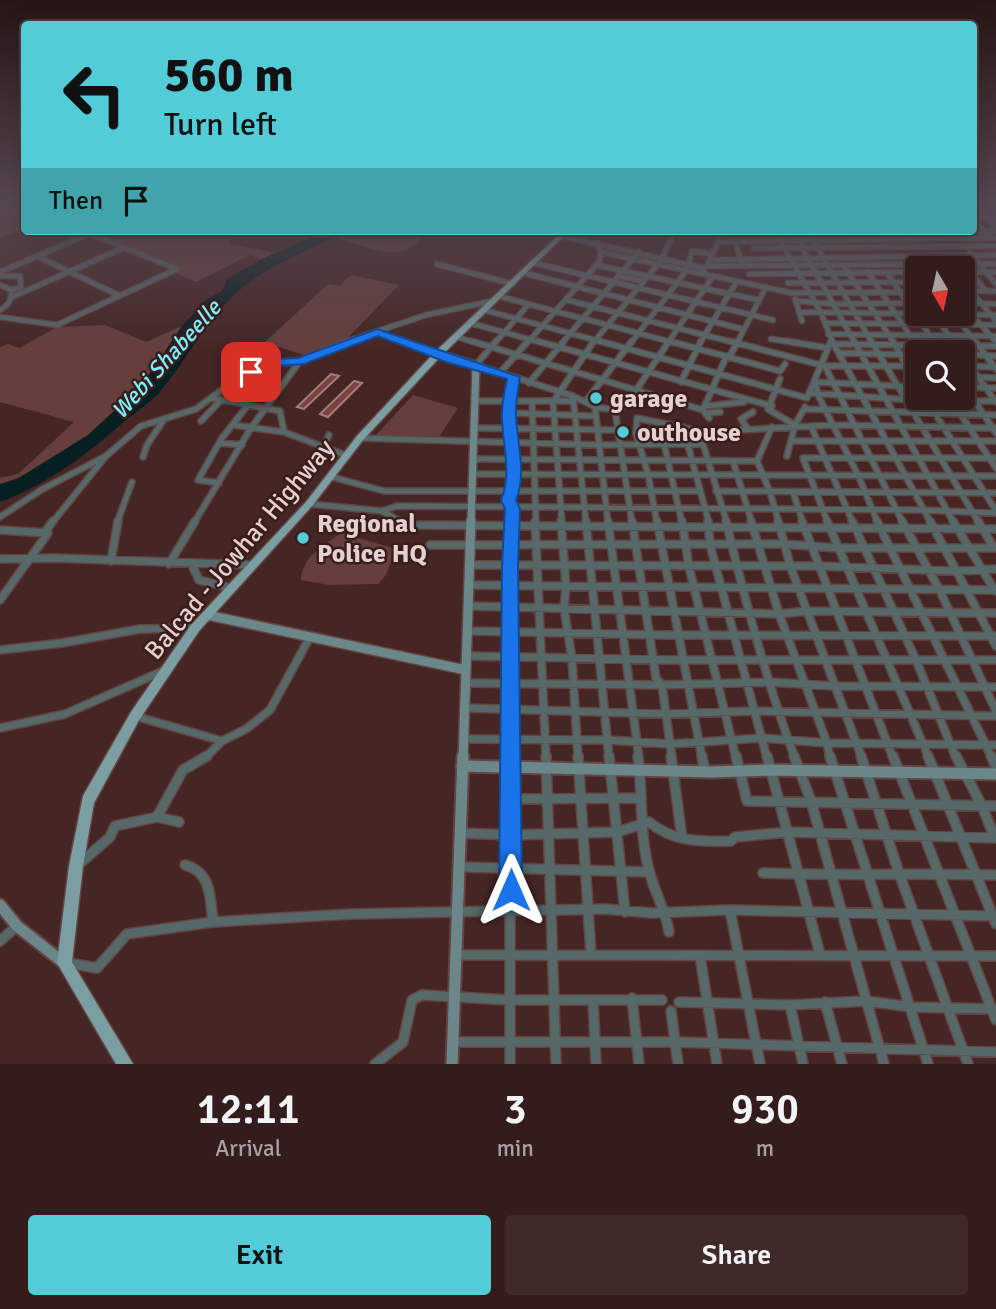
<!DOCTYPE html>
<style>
:root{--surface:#341c1c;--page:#3f2929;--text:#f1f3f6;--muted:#a9a1a3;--line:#4e3a3b;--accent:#52ccd6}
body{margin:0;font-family:Signika,sans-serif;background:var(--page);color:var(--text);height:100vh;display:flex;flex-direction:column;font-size:26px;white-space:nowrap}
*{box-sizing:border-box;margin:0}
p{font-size:23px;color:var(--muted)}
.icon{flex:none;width:38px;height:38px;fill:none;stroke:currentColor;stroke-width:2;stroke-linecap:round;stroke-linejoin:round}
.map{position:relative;height:1064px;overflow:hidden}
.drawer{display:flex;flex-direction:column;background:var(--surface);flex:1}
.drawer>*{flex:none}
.banner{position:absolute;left:21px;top:21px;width:956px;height:214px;border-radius:7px;box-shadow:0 7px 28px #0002,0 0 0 2px var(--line);background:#52ccd6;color:#111;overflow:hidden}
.needle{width:46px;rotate:171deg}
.fabs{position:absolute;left:905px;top:256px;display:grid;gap:14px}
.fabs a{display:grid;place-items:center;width:70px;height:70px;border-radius:7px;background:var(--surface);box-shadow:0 7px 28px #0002,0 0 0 2px var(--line);font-size:35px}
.pin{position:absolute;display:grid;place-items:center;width:60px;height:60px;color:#fff;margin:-30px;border-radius:14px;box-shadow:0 4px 10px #0006}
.me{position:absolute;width:77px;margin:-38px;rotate:0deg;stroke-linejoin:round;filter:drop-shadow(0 0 5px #0008)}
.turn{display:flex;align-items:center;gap:24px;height:147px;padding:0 28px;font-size:32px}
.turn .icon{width:91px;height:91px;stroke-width:2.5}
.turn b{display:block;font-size:49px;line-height:60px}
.then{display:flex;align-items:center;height:66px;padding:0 28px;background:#0003;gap:14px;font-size:26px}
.eta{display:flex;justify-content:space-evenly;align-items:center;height:119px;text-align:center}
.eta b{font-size:42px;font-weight:600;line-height:49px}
.cta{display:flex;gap:14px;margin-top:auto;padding:14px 28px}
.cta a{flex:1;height:80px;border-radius:7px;background:var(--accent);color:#111;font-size:28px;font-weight:600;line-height:80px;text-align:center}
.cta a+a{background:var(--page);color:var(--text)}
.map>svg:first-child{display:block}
.green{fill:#663f3d}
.water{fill:#062022}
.building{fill:#7a413f;stroke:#a37e7b;stroke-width:2}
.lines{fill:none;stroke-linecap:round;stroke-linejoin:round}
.street-far3-casing{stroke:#624543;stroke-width:7}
.street-far2-casing{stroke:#624543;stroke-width:8}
.street-far1-casing{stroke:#624543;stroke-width:10}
.street-casing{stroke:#624543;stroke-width:12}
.secondary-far2-casing{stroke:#624543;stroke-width:10}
.secondary-far1-casing{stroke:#624543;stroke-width:12}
.secondary-casing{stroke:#624543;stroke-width:15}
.primary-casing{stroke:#624543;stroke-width:3}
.street-far3{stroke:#576869;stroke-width:4.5}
.street-far2{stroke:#576869;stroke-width:5}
.street-far1{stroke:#576869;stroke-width:7}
.street{stroke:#576869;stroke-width:9}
.secondary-far2{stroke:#6b8789;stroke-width:7}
.secondary-far1{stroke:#6b8789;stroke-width:9}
.secondary{stroke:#6b8789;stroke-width:11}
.primary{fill:#7b9ea2;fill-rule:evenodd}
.route{fill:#1a73e8;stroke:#114b97;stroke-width:2}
.poi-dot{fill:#52ccd6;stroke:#3a1d1b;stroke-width:2.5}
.labels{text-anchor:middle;stroke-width:5;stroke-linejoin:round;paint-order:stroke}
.far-water-label{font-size:23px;font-style:italic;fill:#79f0fc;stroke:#3a1d1b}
.poi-label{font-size:26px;font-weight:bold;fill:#e4d0ce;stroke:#3a1d1b;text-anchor:start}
.street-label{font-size:26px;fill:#e4d0ce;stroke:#3a1d1b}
</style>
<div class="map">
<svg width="996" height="1064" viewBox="0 0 996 1064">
<rect width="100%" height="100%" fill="#452625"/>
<path class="green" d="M0,204l24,7v17l-24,10z
M104,231h124l10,3 -9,9 47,10 -14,6 -12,-4 -54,27 -23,-10 6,-3 -80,-35z
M349,231h82c-8,5 -14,14 -22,18 -15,10 -56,-6 -72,-12z
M351,275l48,10 -66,68 -30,2 -38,-13 63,-58 11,2z
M105,325l41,17 36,-16c-34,62 -112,139 -182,158v-6l18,-4 56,-52 -74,-20v-55l8,-3 11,4 38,-21z
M413,395l45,13 -19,29 -63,-2z
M341,533l55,16 -10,26 -8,9 -49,1 -28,-5c1,-23 22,-34 40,-47z"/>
<path class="water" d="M325,231h24c-41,20 -82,33 -116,65 -30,29 -48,67 -75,98 -10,10 -22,18 -33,27 -38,33 -78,64 -125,81v-18l17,-5 71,-44 55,-51 39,-58 25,-27 15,-8 6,-13 34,-19z"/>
<path class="building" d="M331,374l8,2 -35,33 -7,-2z
M354,381l8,2 -34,34 -8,-3z"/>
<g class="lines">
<defs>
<path id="street-far3" d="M974,204l22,23
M0,205l24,8
M978,209h18
M973,217h23
M973,219l18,19
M84,231l93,38
M775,231l46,82 12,30
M792,231l13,17 -2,2 52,93
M808,231l64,112
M973,231h23
M761,234l204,-3
M561,236l142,32
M735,242l7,21
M597,243l4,9 191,41 125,-1
M754,248l242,-2
M970,253l26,31
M39,257l79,38
M710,260l286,-5
M534,263l239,57
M962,263l24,28
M437,264l76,20
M596,265l162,35
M707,266l289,-2
M844,266l50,77
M0,272l91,-39
M868,272l47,71
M962,272h34
M524,273l218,56
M887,273l48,70
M749,274l168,-2
M706,275l-4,-6 5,-3 11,-24 278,-4
M0,276h20l1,11 -10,3
M618,276l25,5
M962,280l34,41
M788,283l129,-1
M0,285l11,5c1,10 -2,15 -11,20
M962,291h34
M498,296l177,47
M12,297l113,-50
M795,299l7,22
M567,300l169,43
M796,301l37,3 84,-1
M962,303l34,39
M963,303l33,1
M484,310l122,33
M799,312l197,3
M933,313l21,30
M953,313l23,30
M0,317l57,8 120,-56
M470,323l73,20
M825,323l171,2
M377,332l31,11
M828,334l168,2
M456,337l21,6
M771,339l26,4
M342,343l84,-28 66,-14
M495,343l33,-38
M527,343l72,-81 2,-10
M562,343l77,-91
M593,343l69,-84 11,-25
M631,343l55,-72 6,-20 20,3
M668,343l45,-67
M700,343l37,-62
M737,343l29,-56
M830,343l1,-3"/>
<path id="street-far2" d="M403,341l35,13
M471,341l232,69 6,8
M496,341l-20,24 97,31 22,11 20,3
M537,341l235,65
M599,341l208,57
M669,341l111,30 5,-7
M729,341l96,25h92
M786,341l42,7
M832,341l99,182
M854,341l100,182
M871,341l108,182
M893,341l24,45
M914,341l7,11
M934,341l7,11
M953,341l7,11
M975,341l21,28
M833,344l163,2
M839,353l78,2
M962,354l34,2
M962,355l34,47
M825,366l78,157
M962,366l34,1
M500,373l28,-32
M962,376l34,2
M780,379l-12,30 25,15
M681,382l20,-41
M962,382l34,51
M529,383l35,-42
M964,387l32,1
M809,393l118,8h69
M573,396l13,127
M808,396l23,-55
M211,398l69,13 4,21 64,24
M926,399l70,112
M951,400l45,68
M475,401h98
M532,401l4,122
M586,401l46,-60
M706,406l38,-4
M595,407l13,116
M805,409l191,6
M615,410l17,113
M615,410l12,-6 42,-63
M703,410l23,-53 5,-3 7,-13
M509,413l85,3
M706,413l14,-1
M201,421l20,-21
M233,425l51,7
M811,426l42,97
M683,427l26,96
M772,427l-15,34 13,31 9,31
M474,428l143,2
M748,429l-7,-10 12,-7
M704,432l-1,12 24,79
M360,438l238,7 105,-1
M791,441h205
M220,443l22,2
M664,444l18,79
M323,447l6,-12
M787,456l8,-31 10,-18
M143,457l4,-12 16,-24
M473,459l284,2
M733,461l19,62
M472,474l524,2
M332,477l52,14h314
M219,483l-21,-3 24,-42 26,-33
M716,491l280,2
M793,492l10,31
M309,504l73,7 15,-5 525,4 74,3
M382,511l21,12
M0,517l41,-27 63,-33
M52,523l54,-67 35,-30 55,-17 39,-29 32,-15 33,-4 47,-20
M117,523l15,-41
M194,523l57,-95 49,-67
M512,523l1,-14 -4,-9 4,-31 -4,-53 4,-39
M562,523l-9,-121 41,-61
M657,523l-9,-49 -12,-40 1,-16 67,14 129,-7 163,3
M828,523l-25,-65h193
M878,523l-20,-48 -40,-80 -3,-13 102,5"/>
<path id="street-far1" d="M400,521l6,4 590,4
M535,521l11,237
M561,521l5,66 -2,21 8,50 6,100
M586,521l23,237
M608,521l31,237
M632,521l24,157 6,7 10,73
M657,521l45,237
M682,521l7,46 47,191
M708,521l2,24 57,213
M726,521c19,80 40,160 69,237
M751,521l28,93 48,129 3,15
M778,521l13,47 71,190
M802,521l91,237
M827,521l102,237
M852,521l64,139 40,98
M877,521l115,237
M902,521l37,68 57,122
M930,521l66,125
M953,521l42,70
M978,521l16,27
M0,530l48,3 -48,67
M44,533l9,-12
M430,545l353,-1 56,4h157
M0,559l55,-1 197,7
M111,561l7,-40
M191,563l8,17 32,8
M169,564l26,-43
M469,565l350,1 136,5 41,-2
M468,585l528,5
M468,606l311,8 28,-3 189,2
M467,631l198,4 331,1
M0,650l62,-7 78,-14 55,-1
M466,656l218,4h312
M465,683l197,2 108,-3 64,4 162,1
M464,708l202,6 88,-3 242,5
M135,716l87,25 24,-12 24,-19 40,-73
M0,728l65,-14 98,-43
M463,739l144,1 64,4 90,-6 66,5 169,2
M205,758l17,-17
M510,758l2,-237"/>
<path id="street" d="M510,756v308
M546,756l10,308
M578,756l13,198
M609,756l16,156
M638,756c5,38 1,77 11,114 5,22 17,40 20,62
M671,756l11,82
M702,756l3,16
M736,756l11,45 249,5
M767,756l53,198
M794,756l17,45 73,263
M830,756l98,308
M861,756l38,117 69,191
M893,756l103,264
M928,756l68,168
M956,756l26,50 13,32
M991,756l5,10
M510,799l130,-1
M157,817l22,5
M460,833l50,2 107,-3 32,-10c24,20 52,20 82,19l4,-4 53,-5 208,6
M78,865l32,-28 5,-11 42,-9 26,-47 24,-14
M185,865c27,7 25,34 28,57
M460,867l189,5
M763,873c78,3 155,0 233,2
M730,910l30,154
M0,941l17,-15
M455,955l541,1
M700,956l17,108
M68,963l29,5 30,-34 86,-12 138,-8 254,-5 47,4 78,-3 266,6
M632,998l7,66
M593,1000l3,64
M679,1002l111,3 76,-4 45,6 84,2
M825,1002l17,62
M790,1005l13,59
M671,1011l7,53
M453,1042h222l321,10
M375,1064l28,-22 9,-42 10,-5 87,5h153"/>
<path id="secondary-far2" d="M438,354l38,11 -5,158"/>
<path id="secondary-far1" d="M207,615l259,55
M463,758l8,-237"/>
<path id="secondary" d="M462,766l249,6 59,-2 226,4
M0,905l17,21 47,37
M452,1064l11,-308"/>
<path id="primary" d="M563,231h6l-128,125 -78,84 -51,66 -113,125 -60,89 -45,83 -11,63 -11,96 61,102h-17l-59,-101 12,-97 14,-70 48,-84 60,-87 115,-123 51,-66 78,-84z"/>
</defs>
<use href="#street-far3" class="street-far3-casing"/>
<use href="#street-far2" class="street-far2-casing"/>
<use href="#street-far1" class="street-far1-casing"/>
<use href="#street" class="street-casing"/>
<use href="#secondary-far2" class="secondary-far2-casing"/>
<use href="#secondary-far1" class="secondary-far1-casing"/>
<use href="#secondary" class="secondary-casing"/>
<use href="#primary" class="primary-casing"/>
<use href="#street-far3" class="street-far3"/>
<use href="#street-far2" class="street-far2"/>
<use href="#street-far1" class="street-far1"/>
<use href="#street" class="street"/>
<use href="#secondary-far2" class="secondary-far2"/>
<use href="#secondary-far1" class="secondary-far1"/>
<use href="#secondary" class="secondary"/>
<use href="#primary" class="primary"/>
</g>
<linearGradient id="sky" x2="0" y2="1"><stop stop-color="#261514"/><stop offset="0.58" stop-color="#564751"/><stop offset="1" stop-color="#564751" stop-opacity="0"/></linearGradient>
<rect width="996" height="353" fill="url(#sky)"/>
<path class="route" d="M377,329l143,48c-2,13 -5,27 -4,39 1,27 11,58 0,84l4,9 -2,57 4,324 -3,8 -8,3 -8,-3 -4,-8 3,-324 3,-57 -4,-9c12,-28 0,-59 1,-88 0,-11 3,-22 5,-33l-61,-17 -68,-26 -74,28 -26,2 -27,10 -7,-4 28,-13 26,-1z"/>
<g class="poi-dot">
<circle cx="596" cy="398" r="7"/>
<circle cx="623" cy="432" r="7"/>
<circle cx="303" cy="538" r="7"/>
</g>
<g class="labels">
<g class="far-water-label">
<text transform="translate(166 359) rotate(-48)" y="8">Webi Shabeelle</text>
</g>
<g class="poi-label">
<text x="610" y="407">garage</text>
<text x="637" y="441">outhouse</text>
<text x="317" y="532">Regional<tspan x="317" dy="30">Police HQ</tspan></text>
</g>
<g class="street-label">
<text transform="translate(239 549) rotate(-50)" y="9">Balcad - Jowhar Highway</text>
</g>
</g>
</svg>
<div class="fabs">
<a><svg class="needle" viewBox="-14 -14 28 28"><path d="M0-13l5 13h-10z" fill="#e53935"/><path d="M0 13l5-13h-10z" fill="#a9a1a3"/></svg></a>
<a><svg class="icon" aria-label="search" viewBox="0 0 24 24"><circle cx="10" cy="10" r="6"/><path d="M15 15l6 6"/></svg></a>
</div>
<div class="pin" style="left:251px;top:372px;background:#d93025"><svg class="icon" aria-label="arrive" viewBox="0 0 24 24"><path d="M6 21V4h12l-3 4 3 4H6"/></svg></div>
<svg class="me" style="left:511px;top:890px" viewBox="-20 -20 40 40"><path d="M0-17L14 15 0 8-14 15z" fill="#1a73e8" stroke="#fff" stroke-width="4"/></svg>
<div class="banner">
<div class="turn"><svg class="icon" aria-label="left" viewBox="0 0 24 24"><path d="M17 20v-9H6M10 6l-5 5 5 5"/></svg><div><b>560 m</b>Turn left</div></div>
<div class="then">Then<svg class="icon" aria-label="arrive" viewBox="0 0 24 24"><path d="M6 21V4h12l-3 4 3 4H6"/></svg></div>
</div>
</div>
<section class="drawer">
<div class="eta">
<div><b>12:11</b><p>Arrival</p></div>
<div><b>3</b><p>min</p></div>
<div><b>930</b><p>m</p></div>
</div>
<div class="cta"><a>Exit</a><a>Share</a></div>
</section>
